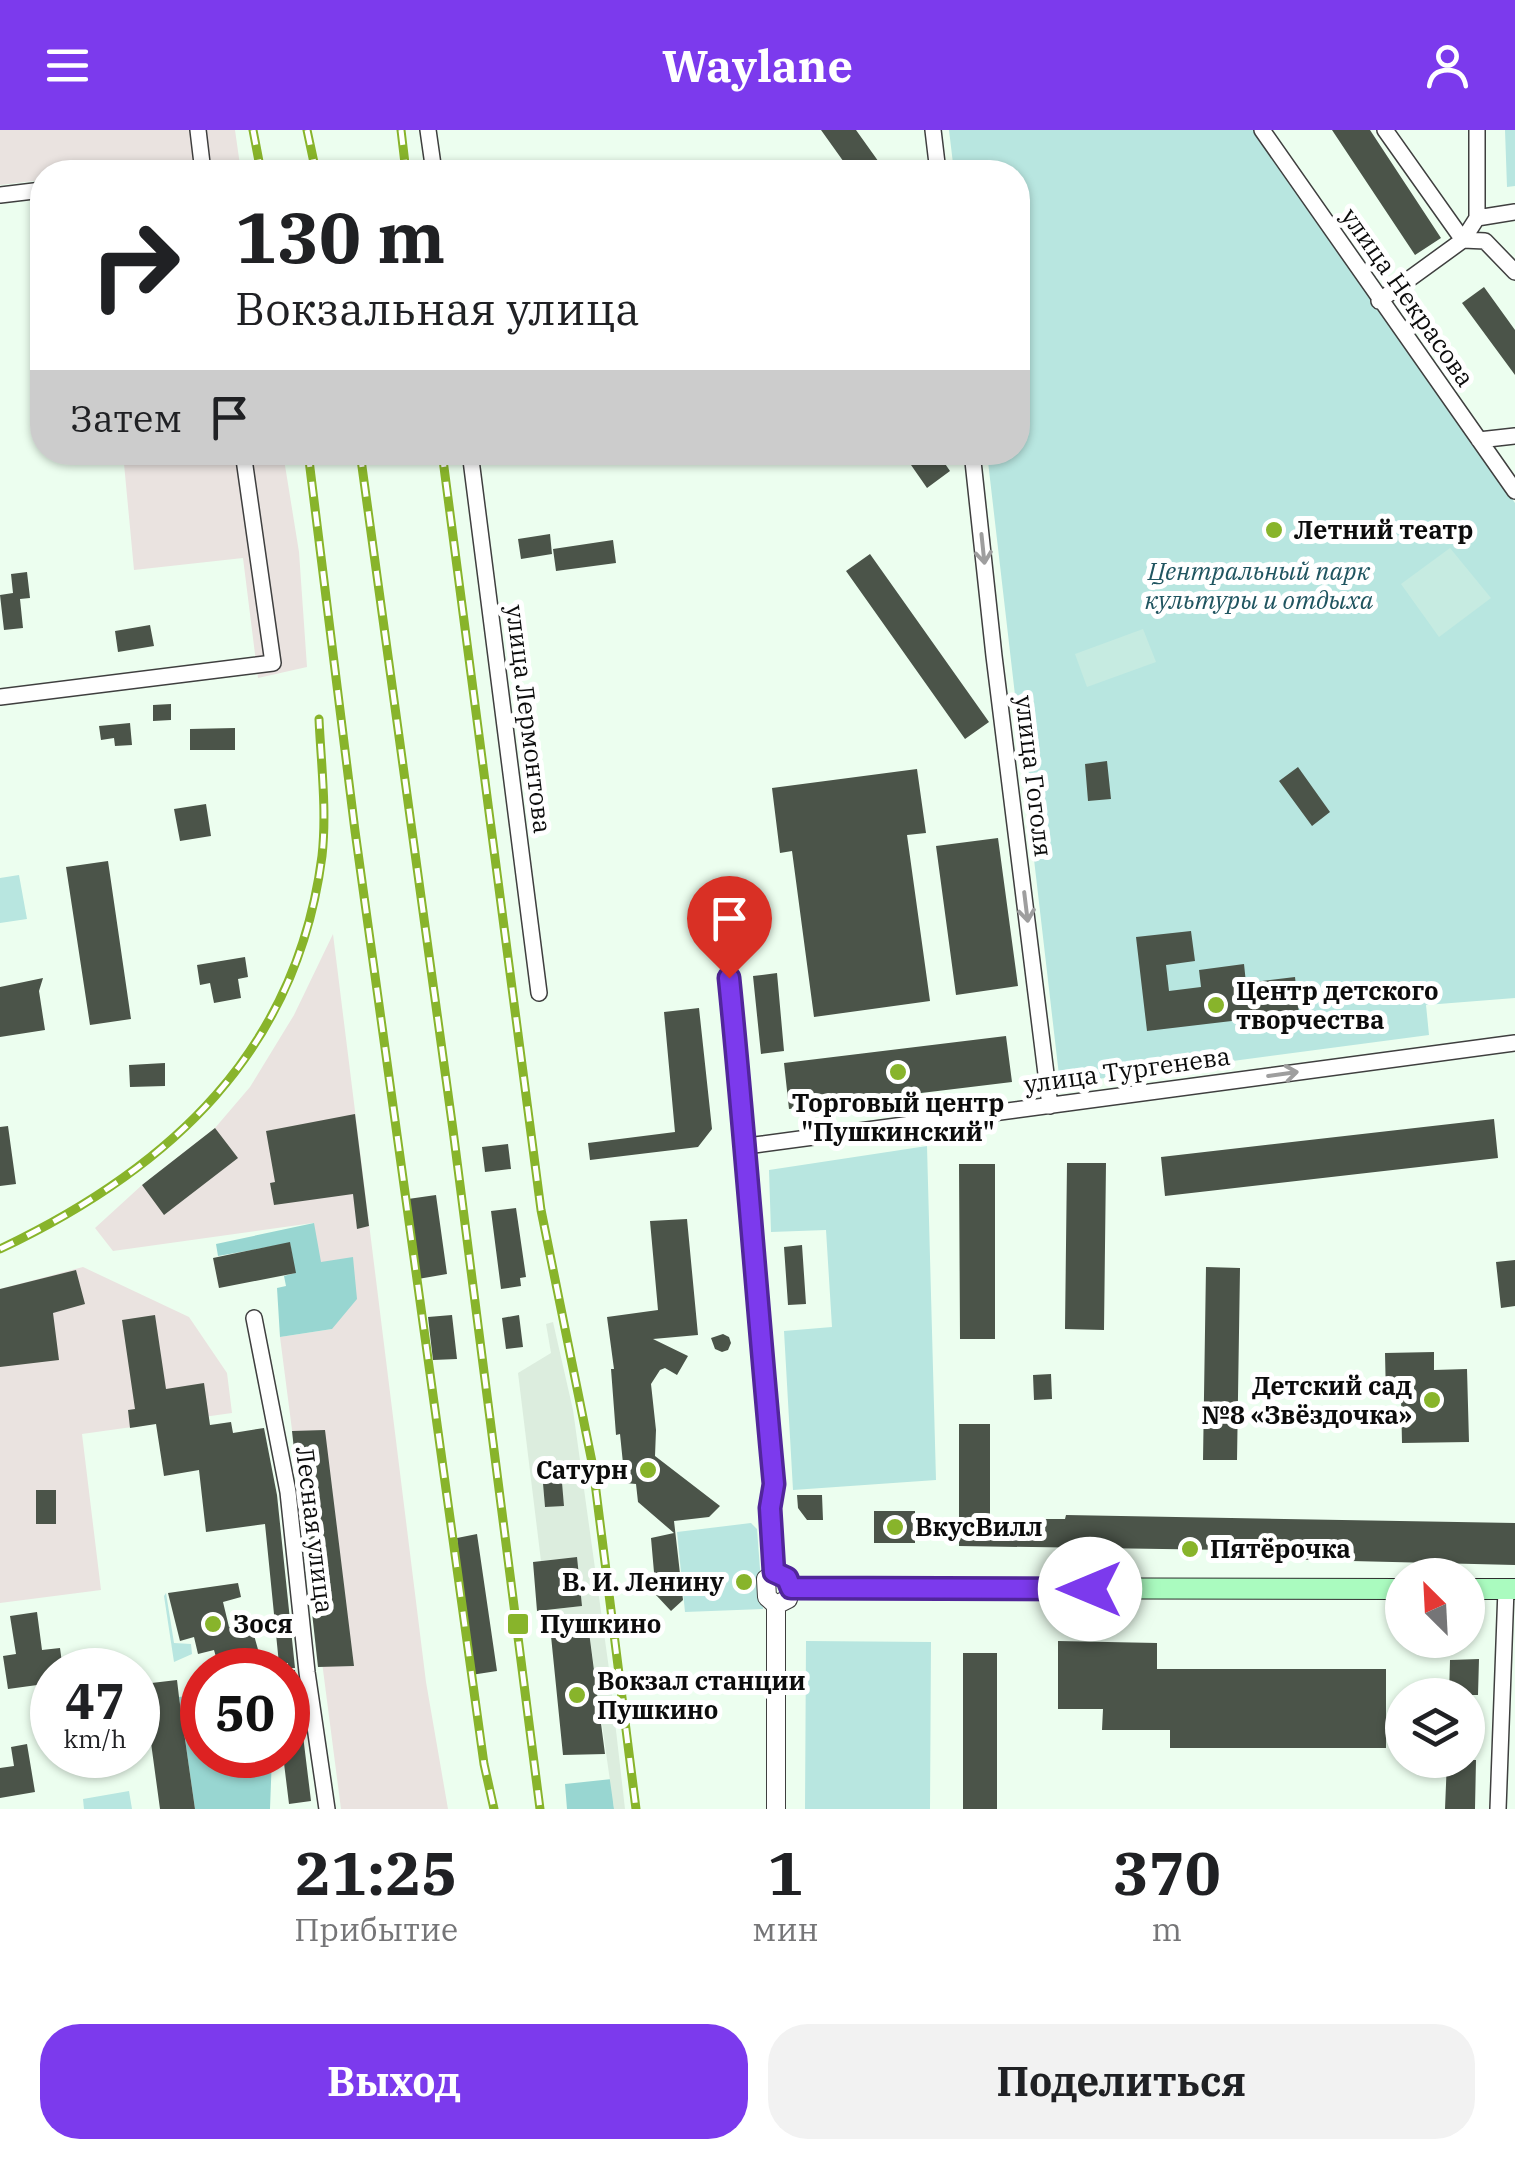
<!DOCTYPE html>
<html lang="ru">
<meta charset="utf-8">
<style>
:root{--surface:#fff;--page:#f2f2f2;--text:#202124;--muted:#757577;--accent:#7c3aed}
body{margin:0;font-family:"IBM Plex Serif",serif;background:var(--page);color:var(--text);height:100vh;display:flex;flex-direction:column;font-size:38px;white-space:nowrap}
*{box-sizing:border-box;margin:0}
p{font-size:32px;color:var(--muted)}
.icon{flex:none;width:55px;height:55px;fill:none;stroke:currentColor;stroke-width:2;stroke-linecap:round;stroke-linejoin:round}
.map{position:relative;height:1679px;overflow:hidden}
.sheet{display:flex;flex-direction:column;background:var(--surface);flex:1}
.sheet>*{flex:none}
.banner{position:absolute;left:30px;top:30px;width:1000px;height:305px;border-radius:40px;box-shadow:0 2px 8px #0004;background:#fff;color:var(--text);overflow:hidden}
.needle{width:65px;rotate:336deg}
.fabs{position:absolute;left:1385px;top:1428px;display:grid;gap:20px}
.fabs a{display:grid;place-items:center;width:100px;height:100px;border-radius:50%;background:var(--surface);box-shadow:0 2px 8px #0004;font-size:50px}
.speed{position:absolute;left:30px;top:1518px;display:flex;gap:20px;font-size:50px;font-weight:700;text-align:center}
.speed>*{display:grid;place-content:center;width:130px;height:130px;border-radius:50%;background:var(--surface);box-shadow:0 2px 8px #0004;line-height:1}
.speed small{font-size:25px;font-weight:400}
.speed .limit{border:15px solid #d22;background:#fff;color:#111}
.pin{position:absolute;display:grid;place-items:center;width:85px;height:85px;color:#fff;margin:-102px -42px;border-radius:50% 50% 50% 0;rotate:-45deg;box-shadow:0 0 10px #0007}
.pin .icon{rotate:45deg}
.me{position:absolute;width:110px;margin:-55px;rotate:270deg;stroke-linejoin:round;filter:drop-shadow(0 0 8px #0008)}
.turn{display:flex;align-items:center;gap:35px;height:210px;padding:0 40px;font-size:45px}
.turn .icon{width:130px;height:130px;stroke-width:2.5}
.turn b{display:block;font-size:70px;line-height:85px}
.then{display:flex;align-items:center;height:95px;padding:0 40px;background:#0003;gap:20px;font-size:38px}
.eta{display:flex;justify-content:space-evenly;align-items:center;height:170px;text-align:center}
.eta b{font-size:60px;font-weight:800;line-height:70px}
.primary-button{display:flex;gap:20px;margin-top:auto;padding:20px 40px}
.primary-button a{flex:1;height:115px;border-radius:40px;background:var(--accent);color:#fff;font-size:40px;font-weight:800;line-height:115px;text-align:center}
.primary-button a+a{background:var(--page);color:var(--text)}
header{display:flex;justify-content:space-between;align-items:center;height:130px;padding:0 40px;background:var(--accent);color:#fff;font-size:45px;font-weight:800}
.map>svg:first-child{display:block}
.industrial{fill:#eae3e0}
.green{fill:#b8e6e0}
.forest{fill:#98d6d1}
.pitch{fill:#c6ebe1}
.plaza{fill:#dcedde;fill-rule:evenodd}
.building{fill:#4b5449}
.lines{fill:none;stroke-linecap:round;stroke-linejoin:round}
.minor-casing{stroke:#3f3f3f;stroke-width:18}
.tertiary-casing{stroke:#3f3f3f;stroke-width:20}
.secondary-casing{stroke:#2e2e2e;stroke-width:22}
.minor{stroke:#fff;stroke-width:15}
.tertiary{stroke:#fff;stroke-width:18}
.secondary{stroke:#aafbbf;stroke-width:20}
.rail-casing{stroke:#88b42b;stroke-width:9}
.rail{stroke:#fff;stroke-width:5;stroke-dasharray:15;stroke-linecap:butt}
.oneway{stroke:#9e9e9e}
.route-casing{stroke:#51269a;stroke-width:25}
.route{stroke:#7c3aed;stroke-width:18}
.poi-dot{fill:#88b42b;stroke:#fff;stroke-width:4}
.labels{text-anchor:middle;stroke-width:10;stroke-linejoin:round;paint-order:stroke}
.street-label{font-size:25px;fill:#0c0c0c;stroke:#fff}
.poi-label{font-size:25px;font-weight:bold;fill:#0c0c0c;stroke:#fff;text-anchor:start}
.park-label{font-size:25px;font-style:italic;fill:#205560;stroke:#fff}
</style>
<header><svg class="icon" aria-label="menu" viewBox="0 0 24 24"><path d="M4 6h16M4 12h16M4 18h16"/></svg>Waylane<svg class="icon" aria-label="person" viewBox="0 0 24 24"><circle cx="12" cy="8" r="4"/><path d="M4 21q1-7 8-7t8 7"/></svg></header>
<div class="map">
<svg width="1515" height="1679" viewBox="0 0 1515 1679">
<rect width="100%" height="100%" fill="#ecfeef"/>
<path class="industrial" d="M0,0h235l6,42h-69l-2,-7 -60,7h-68v8l-42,5z
M123,323h160l16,99 8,115 -49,11 -15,-120 -109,12z
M333,804l93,748 22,127h-107l-61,-472 52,-8 -19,-106 -200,28 -18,-23 47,-43 73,-57 35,-41 44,-72z
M83,1137l106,50 38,56 5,40 -150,21 19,156 -101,13v-314z"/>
<path class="green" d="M949,0h305l261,373v495l-89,7 3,30 -369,49 -73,-631 31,-1v-280h-64z
M1505,0h10v56l-8,1z
M19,745l8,44 -27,4v-45z
M927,1016l9,334 -143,10 -9,-159 48,-4 -6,-97 -55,2 -2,-62z
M751,1393l6,6 6,80 -78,3 -8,-80z
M166,1463l8,50 17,1 1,10 -18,8 -10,-66z
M806,1511l125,1 -1,167h-125z
M129,1661l3,18h-48l-1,-10z"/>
<path class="forest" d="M314,1093l7,39 32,-5 4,42 -25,30 -52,8 -3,-49 9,-2 -2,-10 11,-3 -5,-30 -72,13 -2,-12z
M202,1564v61h70l-2,54h-75l-16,-112z
M612,1649l2,30h-47l-2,-25z"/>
<path class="pitch" d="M1450,418l41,50 -52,39 -38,-53z
M1143,499l13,33 -69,25 -12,-33z"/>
<path class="plaza" d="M553,1192l20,88 36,259 16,140h-11l-25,-177 -38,4 -3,-26 34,-4 -6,-49 -35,4 -23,-188 33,-20 -5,-29zM560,1341l4,34 -19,2 -3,-34z"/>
<path class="building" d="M821,0h35l30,42h-35z
M1332,0h38l71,108 -26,17z
M1484,157l31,43v45l-53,-72z
M902,322h35l13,19 -23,17z
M550,404l2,20 -31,5 -3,-20z
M613,410l3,23 -60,8 -3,-22z
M870,424l119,168 -24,17 -119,-168z
M27,442l3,26 -10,1 3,29 -19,2 -4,-35 13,-2 -2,-19z
M150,495l4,21 -36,6 -3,-21z
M171,574v16l-18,1v-16z
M130,593l2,22 -17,1 -1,-8 -13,2 -2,-14z
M235,598v22h-45v-21z
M1107,631l4,38 -23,2 -3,-37z
M1298,637l32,45 -18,14 -33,-45z
M917,639l9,64 -19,2 23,166 -116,16 -22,-166 -12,2 -8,-65z
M206,674l5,32 -31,5 -6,-32z
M998,708l20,148 -62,9 -20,-149z
M108,731l23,158 -41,6 -24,-158z
M1191,801l4,30 -29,4 3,26 32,-4 -2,-17 45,-6 2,19 49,-6 4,36 -152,18 -11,-94z
M245,827l3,20 -10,2 3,19 -27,5 -4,-20 -10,2 -3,-20z
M777,843l7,78 -23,3 -8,-78z
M43,848l-4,13 6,39 -45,7v-50z
M699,878l13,121 -14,18 -108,13 -2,-17 87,-11 -11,-120z
M1006,906l6,46 -223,27 -5,-46z
M165,933v23l-35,1 -1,-22z
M355,984l14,112 -12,3 -4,-35 -79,11 -4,-22 5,-1 -9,-51z
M1494,989l4,39 -333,38 -4,-39z
M8,996l8,58 -16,2v-59z
M215,998l23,30 -74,57 -22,-30z
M508,1014l3,25 -26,3 -3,-25z
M1067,1033h39l-2,167 -39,-1z
M959,1034h36v175h-35z
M436,1065l11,79 -29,5 -10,-80z
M516,1078l10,69 -6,1 1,8 -20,3 -10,-78z
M687,1089l11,116 -45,4 35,17 -11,19 -12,-7 -5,2 -9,14 5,46 -1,26 65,50 -11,11 -35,4 9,79 -12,11 -15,-16 -5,-57 23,-5 -36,-31 -2,-18 -11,-1 -5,-49 -4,1 -5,-66h3l-7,-52 51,-7 -8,-89z
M290,1112l6,31 -77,15 -6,-30z
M802,1115l4,59 -18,1 -4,-58z
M1515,1130v46l-14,2 -5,-46z
M1206,1137l34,1 -3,192h-34z
M76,1140l9,34 -32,9 6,47 -59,7v-78z
M155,1185l11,74 38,-6 6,42 21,-3 2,11 31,-5 13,67 18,173h-7v-5l-9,1 -14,-140 -59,8 -7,-62 -35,6 -8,-52 -26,4 -2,-18 7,-1 -13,-89z
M452,1185l5,44 -24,1 -5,-43z
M519,1185l4,32 -17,2 -4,-31z
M723,1204l6,3 2,6 -3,7 -6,2 -7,-3 -4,-11z
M1434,1222v18l33,-1 2,73 -67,1 -1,-45h-15l-1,-45z
M1051,1244l1,25 -18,1 -1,-25z
M959,1294h31v95h75l1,-4 449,8v42l-288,-7 1,-8 -269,-4z
M325,1300l29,236 -36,1 -26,-236z
M561,1341l3,35 -19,1 -3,-35z
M36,1360h20v34h-20z
M797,1365h25l1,25h-16l-9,-12z
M874,1381h41v32h-41z
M477,1404l20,137 -26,4 -11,-79 3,-1 -6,-57z
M577,1427l5,49 -45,5 -4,-49z
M238,1453l3,14 -18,5 6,25 21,-6 9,32 -41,11 -4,-14 -16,4 -4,-17 -14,4 -12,-48z
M37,1482l5,38 18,-2 3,22h-11v13l-44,6 -5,-33 13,-2 -6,-38z
M589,1502l16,122 -42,1 -12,-119z
M1058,1511l99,2v26h229v79h-216v-18h-68l1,-21h-45z
M963,1523h34v156h-34z
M1479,1529l-1,36h-29l1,-35z
M288,1540h7l16,131 -22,3 -6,-49h5z
M177,1550l2,17 16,112h-35l-17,-125z
M27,1614l8,48 -35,6v-30l14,-2 -3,-19z
M1447,1630h29l-1,49h-30z"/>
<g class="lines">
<defs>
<path id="minor" d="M198,0l5,42
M428,0l6,42
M933,0l5,42
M1262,0l253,361
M0,65l42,-5
M1477,88l38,-6
M1463,110l14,-22v-88
M1463,110l22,1 30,31
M1379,171l84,-61 -78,-110
M1479,310l36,-4
M470,322l69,541
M972,322l22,204 56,450
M0,567l273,-34 -30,-211
M729,848c18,169 29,338 45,507l-4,23 4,65
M747,1016l768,-103
M254,1188l34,174 19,180 20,137
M1498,1679l8,-220"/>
<path id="tertiary" d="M776,1679v-204l-9,-8 -1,-18 8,-6 13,5 4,10 -3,11 -12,6"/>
<path id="secondary" d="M791,1458l611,1
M1468,1459h47"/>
</defs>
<use href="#minor" class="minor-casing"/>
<use href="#tertiary" class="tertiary-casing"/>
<use href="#secondary" class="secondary-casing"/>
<use href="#minor" class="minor"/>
<use href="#tertiary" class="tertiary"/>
<use href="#secondary" class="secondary"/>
<defs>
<path id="rail" d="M253,0l8,42
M307,0l9,42
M401,0l5,42
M308,322l47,379 129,933 10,45
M360,322l93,678 87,679
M442,322l99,758 52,257 43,342
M0,1119c171,-81 297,-198 322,-393 5,-45 -1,-93 -3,-137"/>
</defs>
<use href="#rail" class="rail-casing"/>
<use href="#rail" class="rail"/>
</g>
<defs><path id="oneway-shaft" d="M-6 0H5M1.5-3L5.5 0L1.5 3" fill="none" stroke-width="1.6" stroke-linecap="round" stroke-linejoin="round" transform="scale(2.5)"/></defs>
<g class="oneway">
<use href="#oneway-shaft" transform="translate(983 419) rotate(84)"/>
<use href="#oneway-shaft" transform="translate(1026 777) rotate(83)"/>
<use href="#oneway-shaft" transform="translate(1283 944) rotate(-8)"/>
</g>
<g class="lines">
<defs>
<path id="route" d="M729,848c17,169 29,338 45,506l-4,24 4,64 13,6 4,10 299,1"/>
</defs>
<use href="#route" class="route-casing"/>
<use href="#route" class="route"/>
</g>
<g class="poi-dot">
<circle cx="1274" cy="400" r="10"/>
<circle cx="1216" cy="875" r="10"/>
<circle cx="898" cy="942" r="10"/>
<circle cx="1432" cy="1270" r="10"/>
<circle cx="648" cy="1340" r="10"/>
<circle cx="895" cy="1397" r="10"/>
<circle cx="1190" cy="1419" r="10"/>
<circle cx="744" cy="1452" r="10"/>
<circle cx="213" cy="1494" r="10"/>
<rect x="506" y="1482" width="24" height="24" rx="5"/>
<circle cx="577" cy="1565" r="10"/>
</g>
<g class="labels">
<g class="street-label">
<text transform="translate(1408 167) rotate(55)" y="9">улица Некрасова</text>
<text transform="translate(529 589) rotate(83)" y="9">улица Лермонтова</text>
<text transform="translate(1034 646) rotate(83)" y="9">улица Гоголя</text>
<text transform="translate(1127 940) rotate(-8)" y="9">улица Тургенева</text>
<text transform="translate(315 1400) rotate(83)" y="9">Лесная улица</text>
</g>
<g class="poi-label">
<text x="1294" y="409">Летний театр</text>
<text x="1236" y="870">Центр детского<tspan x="1236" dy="29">творчества</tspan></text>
<text x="898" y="982" text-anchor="middle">Торговый центр<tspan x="898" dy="29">"Пушкинский"</tspan></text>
<text x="1412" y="1265" text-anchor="end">Детский сад<tspan x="1412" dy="29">№8 «Звёздочка»</tspan></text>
<text x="628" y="1349" text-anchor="end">Сатурн</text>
<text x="915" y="1406">ВкусВилл</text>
<text x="1210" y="1428">Пятёрочка</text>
<text x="724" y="1461" text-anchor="end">В. И. Ленину</text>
<text x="233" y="1503">Зося</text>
<text x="540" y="1503">Пушкино</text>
<text x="597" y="1560">Вокзал станции<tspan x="597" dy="29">Пушкино</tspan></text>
</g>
<g class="park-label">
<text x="1259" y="450">Центральный парк<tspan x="1259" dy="29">культуры и отдыха</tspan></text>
</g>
</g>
</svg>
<div class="fabs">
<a><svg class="needle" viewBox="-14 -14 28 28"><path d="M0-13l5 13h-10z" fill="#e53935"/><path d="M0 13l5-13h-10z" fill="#757577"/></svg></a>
<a><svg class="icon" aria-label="layers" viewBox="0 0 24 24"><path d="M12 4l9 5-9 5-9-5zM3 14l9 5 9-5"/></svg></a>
</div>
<div class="speed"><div>47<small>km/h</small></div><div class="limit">50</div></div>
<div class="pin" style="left:729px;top:848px;background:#d93025"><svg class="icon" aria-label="arrive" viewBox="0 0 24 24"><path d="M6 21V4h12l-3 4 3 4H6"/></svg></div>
<svg class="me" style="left:1090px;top:1459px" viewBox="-20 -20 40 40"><circle r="19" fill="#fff"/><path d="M0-13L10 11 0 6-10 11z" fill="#7c3aed"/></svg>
<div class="banner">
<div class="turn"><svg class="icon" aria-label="right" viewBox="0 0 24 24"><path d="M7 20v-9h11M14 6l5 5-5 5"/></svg><div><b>130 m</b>Вокзальная улица</div></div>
<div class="then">Затем<svg class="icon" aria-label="arrive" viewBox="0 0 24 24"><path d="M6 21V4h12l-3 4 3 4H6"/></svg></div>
</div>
</div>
<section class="sheet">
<div class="eta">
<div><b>21:25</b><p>Прибытие</p></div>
<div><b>1</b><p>мин</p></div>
<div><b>370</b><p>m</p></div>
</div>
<div class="primary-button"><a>Выход</a><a>Поделиться</a></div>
</section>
